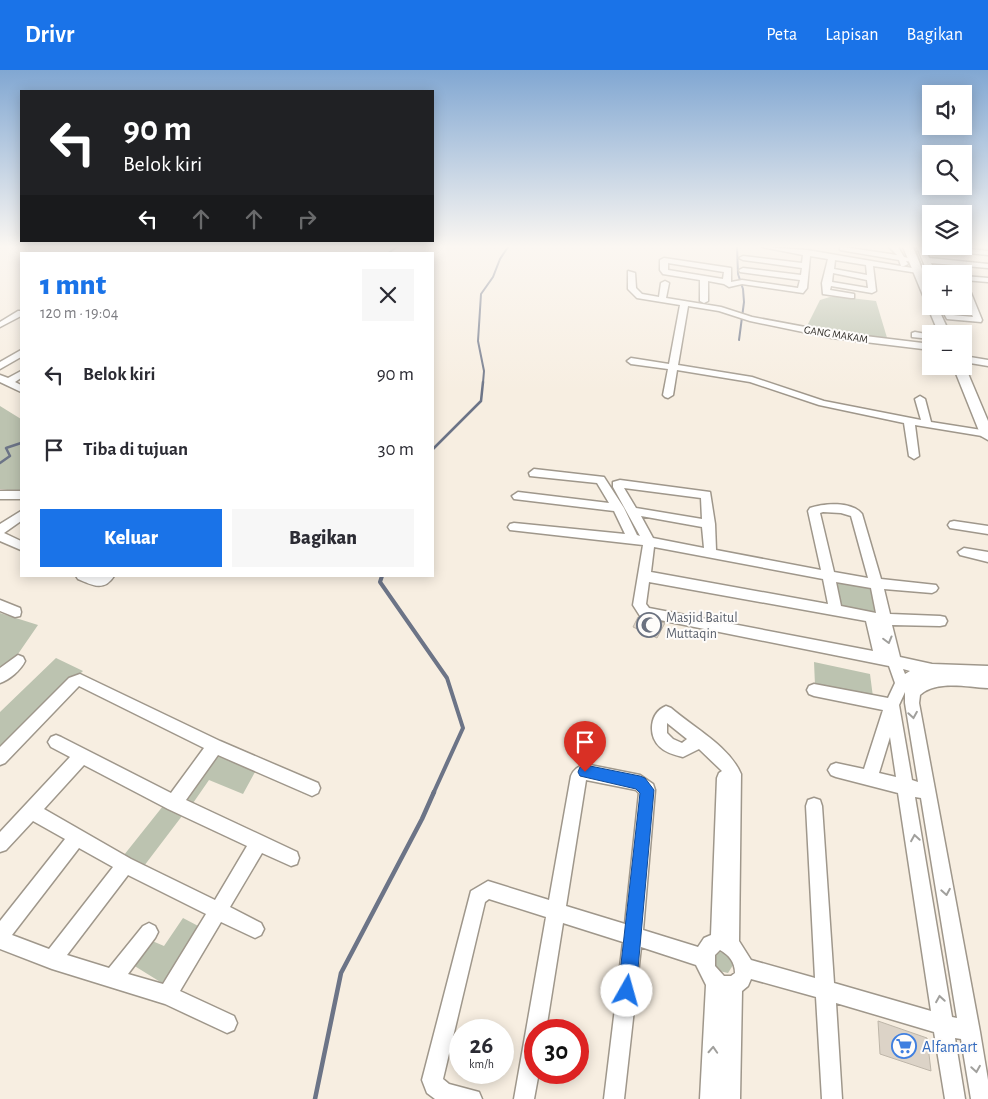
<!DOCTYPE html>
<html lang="id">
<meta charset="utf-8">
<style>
:root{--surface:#fff;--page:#f7f7f7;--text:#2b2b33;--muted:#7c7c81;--accent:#1a73e8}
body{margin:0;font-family:"Alegreya Sans",sans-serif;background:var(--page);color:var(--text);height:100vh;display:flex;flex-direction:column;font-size:19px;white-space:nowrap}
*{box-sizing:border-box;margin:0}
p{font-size:16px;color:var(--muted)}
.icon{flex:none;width:28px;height:28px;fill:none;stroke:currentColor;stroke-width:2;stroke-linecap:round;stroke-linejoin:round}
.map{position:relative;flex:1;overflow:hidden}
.side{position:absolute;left:20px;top:182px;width:414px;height:325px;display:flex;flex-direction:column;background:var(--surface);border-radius:0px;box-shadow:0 2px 12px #0003}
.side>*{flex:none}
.hud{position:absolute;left:20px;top:20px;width:414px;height:152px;border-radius:0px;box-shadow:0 2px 12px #0003;background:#202124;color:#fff;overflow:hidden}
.buttons{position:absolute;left:922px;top:15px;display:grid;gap:10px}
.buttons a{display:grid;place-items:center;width:50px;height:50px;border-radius:0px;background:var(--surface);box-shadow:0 2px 12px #0003;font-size:25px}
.speed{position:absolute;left:449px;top:949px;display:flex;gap:10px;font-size:25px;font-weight:700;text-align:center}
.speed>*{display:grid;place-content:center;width:65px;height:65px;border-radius:50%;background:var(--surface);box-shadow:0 2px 12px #0003;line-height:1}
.speed small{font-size:12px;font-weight:400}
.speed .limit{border:8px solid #d22;background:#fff;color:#111}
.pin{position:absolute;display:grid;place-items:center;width:42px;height:42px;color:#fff;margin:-51px -21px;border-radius:50% 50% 50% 0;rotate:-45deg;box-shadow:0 0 5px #0007}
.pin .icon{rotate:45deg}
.me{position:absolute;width:55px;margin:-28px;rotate:7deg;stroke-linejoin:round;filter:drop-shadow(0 0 4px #0008)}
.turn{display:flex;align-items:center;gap:18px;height:105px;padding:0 20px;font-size:22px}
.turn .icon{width:65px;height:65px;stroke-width:2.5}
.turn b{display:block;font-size:35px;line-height:42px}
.lanes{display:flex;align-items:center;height:48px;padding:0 20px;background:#0003;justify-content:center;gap:25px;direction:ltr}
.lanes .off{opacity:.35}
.round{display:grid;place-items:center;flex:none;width:52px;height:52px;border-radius:0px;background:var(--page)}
.summary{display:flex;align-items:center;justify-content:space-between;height:85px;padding:0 20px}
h1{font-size:30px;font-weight:800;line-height:38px;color:var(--accent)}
.action{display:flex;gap:10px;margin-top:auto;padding:10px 20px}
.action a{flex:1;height:58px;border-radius:0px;background:var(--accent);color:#fff;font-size:20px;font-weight:800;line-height:58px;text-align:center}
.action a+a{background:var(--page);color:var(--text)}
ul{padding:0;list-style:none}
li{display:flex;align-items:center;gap:15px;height:75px;padding:0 20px}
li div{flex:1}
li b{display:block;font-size:19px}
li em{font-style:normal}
header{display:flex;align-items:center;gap:30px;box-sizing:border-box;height:70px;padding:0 25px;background:var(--accent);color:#fff}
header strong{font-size:24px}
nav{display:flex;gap:28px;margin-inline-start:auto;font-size:18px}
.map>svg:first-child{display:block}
.green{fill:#bcc3b0}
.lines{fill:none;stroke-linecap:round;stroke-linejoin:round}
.stream-far3{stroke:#6c7487;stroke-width:2}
.stream-far2{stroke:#6c7487;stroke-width:2.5}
.stream-far1{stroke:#6c7487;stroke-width:4}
.stream{stroke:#6c7487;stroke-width:4.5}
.building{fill:#dcd3c7;stroke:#beb6a9}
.street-casing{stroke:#9f978b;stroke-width:3}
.secondary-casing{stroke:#9f978b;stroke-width:3}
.street{fill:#fff;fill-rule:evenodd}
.secondary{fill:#fff;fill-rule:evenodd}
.oneway{stroke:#a1a09d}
.route{fill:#1a73e8;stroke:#114b97}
.labels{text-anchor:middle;stroke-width:4;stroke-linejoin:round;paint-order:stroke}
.far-street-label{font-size:11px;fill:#2e2b26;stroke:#fefcfa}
.worship-label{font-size:14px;fill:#5b616d;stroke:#fefcfa;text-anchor:start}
.near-shop-label{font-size:16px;fill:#366cbe;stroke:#fefcfa;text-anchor:start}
</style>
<header>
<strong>Drivr</strong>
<nav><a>Peta</a><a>Lapisan</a><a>Bagikan</a></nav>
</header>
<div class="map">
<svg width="988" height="1029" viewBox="0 0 988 1029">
<rect width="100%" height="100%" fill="#f7eee1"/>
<path class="green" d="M842,227l34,4 12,40 -82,-13 14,-28 10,-3z
M0,336l21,13v73l-21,-3z
M836,512l36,6 6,27 -37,-7z
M0,543l38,12 -20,29 -18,16z
M56,588l27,13 -83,82v-41z
M814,592l56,12 3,23 -58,-12z
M215,684l40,18 -12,22 -34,-14 -18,26 -9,-3z
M163,736l19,10 -38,50 -20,-11z
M183,848l19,10 -40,55 -29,-18 17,-25 14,6z
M720,882c7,1 11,6 13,13l-5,8 -9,-2 -4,-6v-9z"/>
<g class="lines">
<path class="stream-far3" d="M737,177l1,27 5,15 1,13 -5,38
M914,177l17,44
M387,184l10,-7
M483,313l1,-12 -6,-30 3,-47 12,-17 7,-18 8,-12"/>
<path class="stream-far2" d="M432,380l49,-49 2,-19
M0,393l10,-7 -4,-8 15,-5"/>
<path class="stream-far1" d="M382,506l-2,6 67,96 16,50 -30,66"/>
<path class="stream" d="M315,1029l26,-126 81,-154 12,-27"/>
</g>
<path class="building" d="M638,547l27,6 -8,15 -24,-11z
M878,951l49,17 4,33 -51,-17z"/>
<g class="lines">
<defs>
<path id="street" d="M762,177l45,3 111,19 4,2 -4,2 -45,-7 3,25 -4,2 -41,-7 -1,4 24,4v4h-3l-28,-4 -1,-11 6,-24 -18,-3 -3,32 -4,5 -61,-9 -13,3 -5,-3 -16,-3v20l-4,2 -4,-2v-21l-37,-6 -3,-4v-10l4,-2 67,10v14l11,-2 56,8 2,-8 -60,-8 -1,-2 4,-2 58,7 1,-7 -59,-8 -4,-2 4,-2 59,7 1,-8zM835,190l31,5 1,10 -33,-6zM668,193l56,9 -1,7 -55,-9zM833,203l34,7 1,8 -36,-6z
M843,177l54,8 -8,-8h9l6,10 13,3 -4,2 -7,-1 2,3 -4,2h-3l-2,-6 -59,-10v-2z
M917,177h8l4,11 59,6v4l-57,-5 5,11 -7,2z
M926,177h24l38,4v4l-58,-6z
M628,201l7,2 1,15 6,6 17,3 2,-14 4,-2 4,2 -3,15 55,9 31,10 80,15 99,12v6l-99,-12 -82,-17 -31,-10 -31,-5 -10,59 74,12 72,24 97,19 -6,-21 5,-3 5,3 6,23 57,9v6l-73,-12 4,31 -5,3 -5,-3 -5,-33 -85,-18 -69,-23 -73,-12 -4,25 -5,3 -3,-1 -2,-2 5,-26 -37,-5 -4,-3 4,-3 38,6 11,-59 -43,-7 -9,-9z
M964,206l24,2v4l-24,-2z
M964,220l7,3 11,27 -1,2 -34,-3 -7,-13h8l5,9 20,2 -9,-22z
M18,241h3v5l-21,11v-5z
M915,262l16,3v4l-19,-2v-4z
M21,280v7l-21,12v-7z
M964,286l24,4v6l-24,-4z
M21,301v7l-6,4 6,3v7l-21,-10v-7l8,3z
M534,399l70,8 20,31 13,27 3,1 -27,-49v-5l7,-2 90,12 5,32 1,26 105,20 -13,-59 2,-3c14,-5 42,-7 52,6l19,65 55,6 2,3 -2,3 -4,2 -48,-4 6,25 50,2 5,1 2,4 -2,4 -5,1 -48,-1 8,32 32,7 56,2v22c-21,-1 -52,-8 -68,7l-1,8 61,329 8,48v19h-17l-10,-60 -6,-1 10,61h-20l-11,-67 -98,-29 6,96h-20l-6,-102 -65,-18 -3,7 -6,5 -2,108h-40l6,-114 -10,-20 -55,-18 -17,152h-20l19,-157 -60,-19 -17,107h-11v42h4l-5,27h-20l32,-182 -57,-18 -4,3 -42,177 6,5 30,8 3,7h-47l-8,-6 -5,-13 49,-189 17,-10 61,19 22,-124c3,-7 7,-9 14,-12l55,11 13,9 2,6 -12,140 55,17 6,-9 7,-3 6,-157 2,-5 3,-2 -23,-22 -16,8c-8,-2 -17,-4 -23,-10 -12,-11 -11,-34 6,-41l5,2c23,20 58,38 70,66l-2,167 12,19 64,18 -9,-172 2,-6 6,-2 6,2 2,6 12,177 97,28 -33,-218 -62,-16 -5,-2 -3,-5 3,-5 5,-2 28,6 19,-59 -69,-14 -5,-2 -2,-4 2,-4 5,-2 74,14 7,-15 -6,-17 -249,-50 -7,-11 10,-60 -133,-15 -2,-3 2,-3 4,-1 111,11 -11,-23 -100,-12 -2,-3 6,-4 91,11 -12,-20 -67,-7 -1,-3zM624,418l77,10 1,21 -66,-11zM823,442l18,1 10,3 17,62 -34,-6 -14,-59zM641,446l61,11 2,21 -51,-10zM654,477l169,32 5,25 -177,-32zM649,512l217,39 7,30 -224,-43 -3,-4zM836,512l35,6 5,25 -35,-7zM903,599l7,2 -5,3zM905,622v11l13,79 -6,-2 -13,-75zM667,653l20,16 -5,4 -9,-4 -6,-6zM890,667l6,40 -17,-4zM586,710l50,10 3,3 -14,131 -59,-18zM915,727l6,1 36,220 -5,-1zM720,880c9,5 15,12 15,23l-4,3h-7l-9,-10v-11z
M0,421h21v8h-21z
M21,441v10l-17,12 17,8v9l-21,-9v-17z
M954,451l34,5v8l-38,-6 -2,-3 2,-3z
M964,478l24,4v10l-28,-7 -2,-3z
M76,506h38c-10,16 -22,9 -36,3z
M0,530l20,8 1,4 -1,4 -5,1 -15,-6z
M18,585l5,2 2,4c-4,9 -16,19 -25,22v-15z
M80,604l140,67 98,42 2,5 -2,5 -6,3 -94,-41 -32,45 111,52 2,6 -2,6 -6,2 -29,-13 -32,54 31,16 3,6 -3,6 -6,3 -34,-16 -41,69 54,25 3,7 -3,7 -7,3 -62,-29 -113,-35 -52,-20v-28l65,-82 -32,-18 -27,29 -6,2v-20l70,-75 -19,-10 -3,-5 3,-5 5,-2 5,2 110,56 33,-45 -125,-62 -74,77 -5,2v-18l69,-69zM84,695l84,44 79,37 -32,54 -84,-41 -87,-50zM79,778l34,19 -64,82 -37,-14zM128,805l78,39 -43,70 -35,-10 27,-36 3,-6 -3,-6 -6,-3 -6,3 -34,42 -42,-13z"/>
<path id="secondary" d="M903,177h10l18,44v15h6l13,28h-11z
M964,294l24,57v19l-7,-4 -28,-70h11z"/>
</defs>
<use href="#street" class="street-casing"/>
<use href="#secondary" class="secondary-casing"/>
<use href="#street" class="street"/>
<use href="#secondary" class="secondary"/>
</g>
<defs><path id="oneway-chevron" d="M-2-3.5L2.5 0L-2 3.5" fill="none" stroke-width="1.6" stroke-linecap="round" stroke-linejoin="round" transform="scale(1.25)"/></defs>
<g class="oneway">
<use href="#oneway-chevron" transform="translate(888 570) rotate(75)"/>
<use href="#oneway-chevron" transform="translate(913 645) rotate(81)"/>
<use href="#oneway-chevron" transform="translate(915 768) rotate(-99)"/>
<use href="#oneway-chevron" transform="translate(946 822) rotate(80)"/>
<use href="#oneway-chevron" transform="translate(940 929) rotate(-99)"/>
<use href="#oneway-chevron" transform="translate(713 980) rotate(-87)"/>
<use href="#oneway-chevron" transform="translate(976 999) rotate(81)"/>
</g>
<linearGradient id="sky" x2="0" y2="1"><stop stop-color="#81a7d2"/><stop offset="0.55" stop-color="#fbf7f2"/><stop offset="1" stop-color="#fbf7f2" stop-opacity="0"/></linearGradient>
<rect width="988" height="321" fill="url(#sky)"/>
<path class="route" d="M585,695l55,11 5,2 9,12 -18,201 -3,6 -6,2 -6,-2 -3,-6 22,-198 -4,-4 -56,-13 -2,-4 2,-5z"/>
<defs>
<symbol id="mosque-ring" viewBox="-11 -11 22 22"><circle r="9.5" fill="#fefcfa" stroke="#6b7280" stroke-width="1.5"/><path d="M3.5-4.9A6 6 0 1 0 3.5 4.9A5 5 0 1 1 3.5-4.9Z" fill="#6b7280"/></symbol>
<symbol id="supermarket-ring" viewBox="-11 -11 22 22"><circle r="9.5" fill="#fefcfa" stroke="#3f7fe0" stroke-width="1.5"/><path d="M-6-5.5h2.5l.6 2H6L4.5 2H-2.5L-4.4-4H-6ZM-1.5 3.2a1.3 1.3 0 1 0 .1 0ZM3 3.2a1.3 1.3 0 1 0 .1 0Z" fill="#3f7fe0"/></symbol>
</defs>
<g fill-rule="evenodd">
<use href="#mosque-ring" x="635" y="541" width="28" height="28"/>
<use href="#supermarket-ring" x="890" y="962" width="28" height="28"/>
</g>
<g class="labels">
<g class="far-street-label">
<text transform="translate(836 264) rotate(9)" y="4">GANG MAKAM</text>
</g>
<g class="worship-label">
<text x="666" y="552">Masjid Baitul<tspan x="666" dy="16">Muttaqin</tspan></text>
</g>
<g class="near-shop-label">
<text x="922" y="982">Alfamart</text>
</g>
</g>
</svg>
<div class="buttons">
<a><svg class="icon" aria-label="sound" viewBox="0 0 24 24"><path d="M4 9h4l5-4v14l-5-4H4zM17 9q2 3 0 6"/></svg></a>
<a><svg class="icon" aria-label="search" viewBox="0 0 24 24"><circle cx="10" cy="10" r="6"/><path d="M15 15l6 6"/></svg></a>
<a><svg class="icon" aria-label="layers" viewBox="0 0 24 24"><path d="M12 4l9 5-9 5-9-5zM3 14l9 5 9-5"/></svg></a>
<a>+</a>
<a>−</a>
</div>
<div class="speed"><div>26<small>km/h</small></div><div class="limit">30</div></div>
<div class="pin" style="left:585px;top:702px;background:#d93025"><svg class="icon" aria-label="arrive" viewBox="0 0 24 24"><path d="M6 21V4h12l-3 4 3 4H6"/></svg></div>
<svg class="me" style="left:627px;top:921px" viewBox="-20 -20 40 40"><circle r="19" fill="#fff"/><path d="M0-13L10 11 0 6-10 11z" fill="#1a73e8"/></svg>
<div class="hud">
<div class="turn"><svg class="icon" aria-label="left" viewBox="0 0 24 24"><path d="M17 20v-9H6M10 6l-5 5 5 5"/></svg><div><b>90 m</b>Belok kiri</div></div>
<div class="lanes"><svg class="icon" aria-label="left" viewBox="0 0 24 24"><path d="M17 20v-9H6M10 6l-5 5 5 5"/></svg><svg class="icon off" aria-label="ahead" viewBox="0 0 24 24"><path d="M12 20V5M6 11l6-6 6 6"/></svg><svg class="icon off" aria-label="ahead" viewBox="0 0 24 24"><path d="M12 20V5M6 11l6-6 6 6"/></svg><svg class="icon off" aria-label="right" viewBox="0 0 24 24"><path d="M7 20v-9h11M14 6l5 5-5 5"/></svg></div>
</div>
<section class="side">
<div class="summary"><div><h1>1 mnt</h1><p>120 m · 19:04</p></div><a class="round"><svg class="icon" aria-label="close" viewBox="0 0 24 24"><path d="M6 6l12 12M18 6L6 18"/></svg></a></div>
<ul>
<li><svg class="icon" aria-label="left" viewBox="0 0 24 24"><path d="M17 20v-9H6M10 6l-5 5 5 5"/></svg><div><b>Belok kiri</b></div><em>90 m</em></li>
<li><svg class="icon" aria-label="arrive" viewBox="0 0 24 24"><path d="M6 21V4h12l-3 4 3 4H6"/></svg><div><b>Tiba di tujuan</b></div><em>30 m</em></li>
</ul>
<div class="action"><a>Keluar</a><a>Bagikan</a></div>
</section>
</div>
